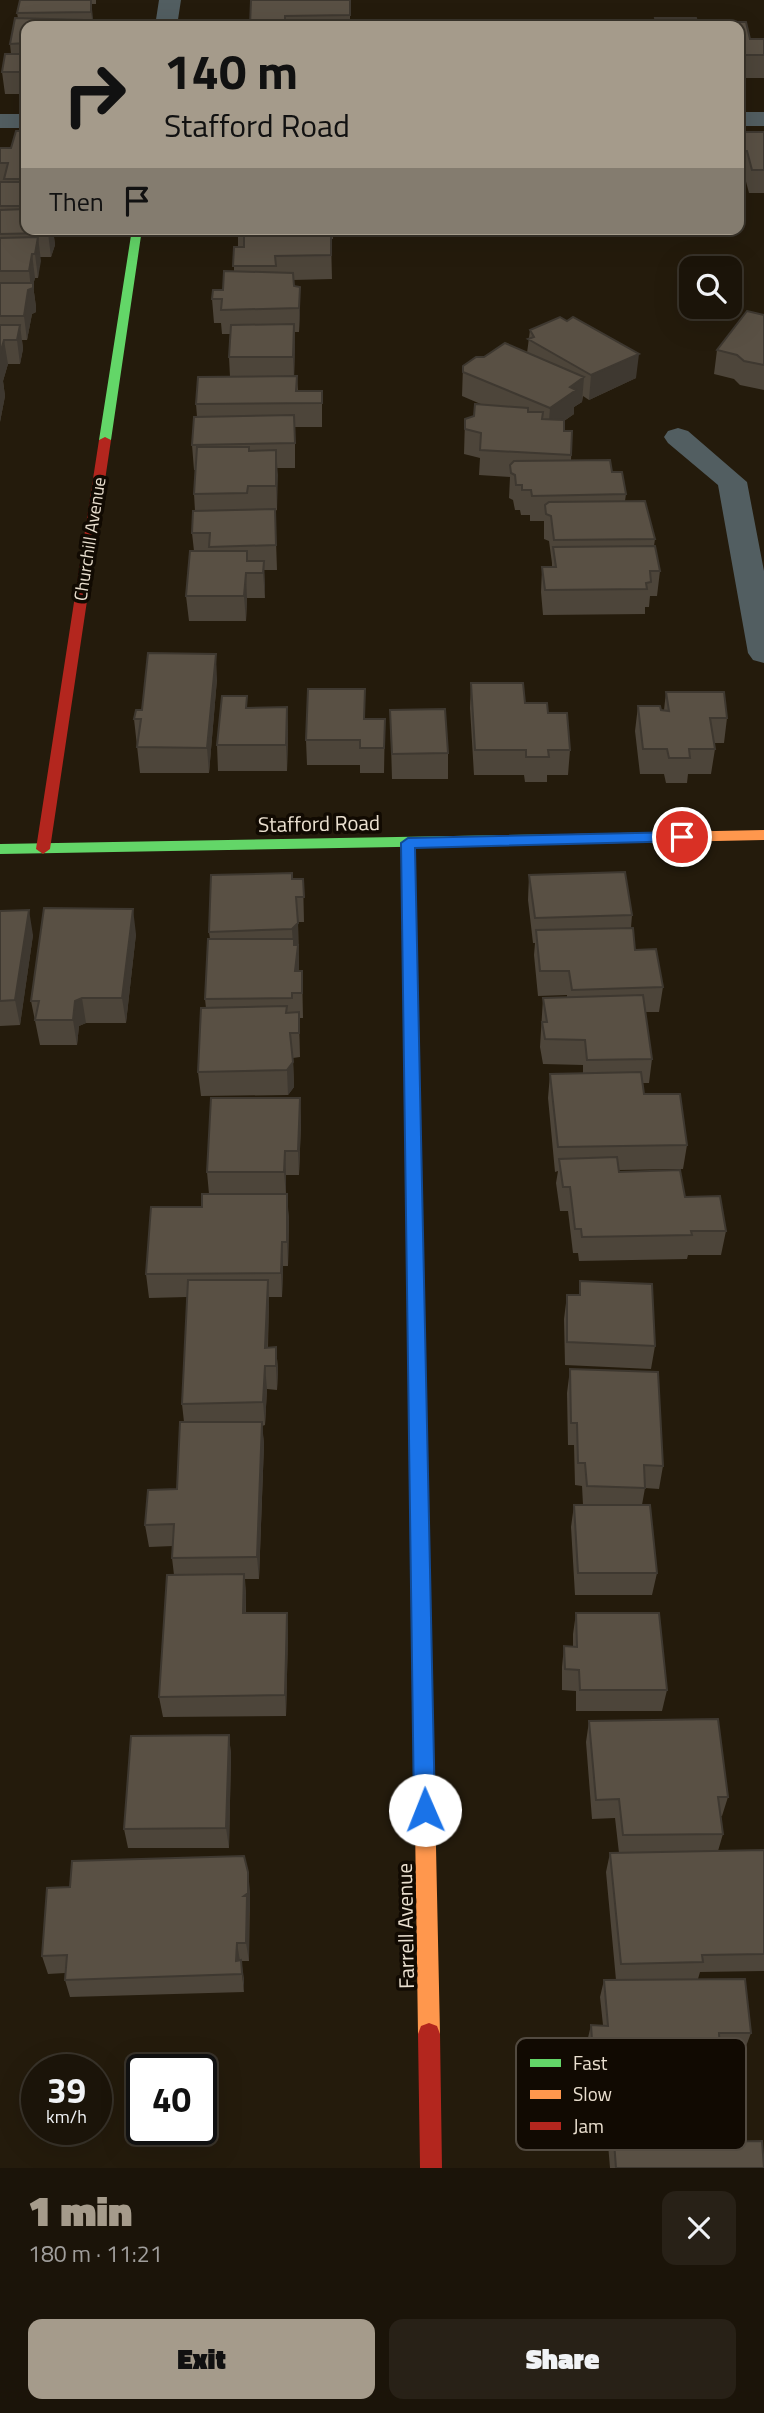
<!DOCTYPE html>
<meta charset="utf-8">
<style>
:root{--surface:#1b1409;--page:#282117;--text:#f1f3f6;--muted:#a09e9c;--line:#39332a;--accent:#a59b8b}
body{margin:0;font-family:"Titillium Web",sans-serif;background:var(--page);color:var(--text);height:100vh;display:flex;flex-direction:column;font-size:26px;white-space:nowrap}
*{box-sizing:border-box;margin:0}
p{font-size:23px;color:var(--muted)}
.icon{flex:none;width:38px;height:38px;fill:none;stroke:currentColor;stroke-width:2;stroke-linecap:round;stroke-linejoin:round}
.map{position:relative;height:2168px;overflow:hidden}
.details{display:flex;flex-direction:column;background:var(--surface);flex:1}
.details>*{flex:none}
.guide{position:absolute;left:21px;top:21px;width:723px;height:214px;border-radius:14px;box-shadow:0 7px 28px #0002,0 0 0 2px var(--line);background:#a59b8b;color:#111;overflow:hidden}
.controls{position:absolute;left:679px;top:256px;display:grid;gap:14px}
.controls a{display:grid;place-items:center;width:63px;height:63px;border-radius:14px;background:var(--surface);box-shadow:0 7px 28px #0002,0 0 0 2px var(--line);font-size:35px}
.speed{position:absolute;left:21px;top:2054px;display:flex;gap:14px;font-size:35px;font-weight:700;text-align:center}
.speed>*{display:grid;place-content:center;width:91px;height:91px;border-radius:50%;background:var(--surface);box-shadow:0 7px 28px #0002,0 0 0 2px var(--line);line-height:1}
.speed small{font-size:18px;font-weight:400}
.speed .limit{border:4px solid #111;border-radius:10px;background:#fff;color:#111}
.pin{position:absolute;display:grid;place-items:center;width:60px;height:60px;color:#fff;margin:-30px;border:4px solid #fff;border-radius:50%;box-shadow:0 2px 7px #0007}
.me{position:absolute;width:77px;margin:-38px;rotate:359deg;stroke-linejoin:round;filter:drop-shadow(0 0 5px #0008)}
.turn{display:flex;align-items:center;gap:24px;height:147px;padding:0 28px;font-size:32px}
.turn .icon{width:91px;height:91px;stroke-width:2.5}
.turn b{display:block;font-size:49px;line-height:60px}
.then{display:flex;align-items:center;height:66px;padding:0 28px;background:#0003;gap:14px;font-size:26px}
.round{display:grid;place-items:center;flex:none;width:74px;height:74px;border-radius:14px;background:var(--page)}
.head{display:flex;align-items:center;justify-content:space-between;height:119px;padding:0 28px}
h1{font-size:42px;font-weight:800;line-height:52px;color:var(--accent)}
.primary-button{display:flex;gap:14px;margin-top:auto;padding:14px 28px}
.primary-button a{flex:1;height:80px;border-radius:14px;background:var(--accent);color:#111;font-size:28px;font-weight:800;line-height:80px;text-align:center}
.primary-button a+a{background:var(--page);color:var(--text)}
.map>svg:first-child{display:block}
.lines{fill:none;stroke-linecap:round;stroke-linejoin:round}
.street{fill:#525e61;fill-rule:evenodd}
.fast{fill:#63d668;fill-rule:evenodd}
.slow{fill:#ff974d;fill-rule:evenodd}
.jam{fill:#b3261e;fill-rule:evenodd}
.wall{fill:#4d453a}
.shaded-wall{fill:#3e3830}
.building{fill:#595044;stroke:#3e3830;stroke-width:2}
.route{fill:#1a73e8;stroke:#114b97;stroke-width:2}
.labels{text-anchor:middle;stroke-width:7;stroke-linejoin:round;paint-order:stroke}
.far-street-label{font-size:18px;fill:#ebe0d0;stroke:#110a02}
.street-label{font-size:21px;fill:#ebe0d0;stroke:#110a02}
.key{fill:#110a02;stroke:#524a40;stroke-width:2}
.key-label{font-size:19px;fill:#ebe0d0}
</style>
<div class="map">
<svg width="764" height="2168" viewBox="0 0 764 2168">
<rect width="100%" height="100%" fill="#241b0c"/>
<g class="lines">
<path class="street" d="M159,0h22l-4,26h-22z
M738,112h26v14h-26z
M0,114h26v14h-26z
M678,428l10,3 59,51 17,89v92l-11,-3 -5,-7 -30,-168 -50,-42 -4,-6 4,-6z"/>
<path class="fast" d="M132,229h10l-31,211 -6,3 -6,-3z
M572,834l7,5 -7,5 -572,10v-10z
M413,1150l6,2 2,4 13,598 -3,7 -7,3 -7,-3 -3,-7 -9,-598 2,-4z"/>
<path class="slow" d="M764,830v10l-192,4 -7,-5 7,-5z
M424,1744l7,3 3,7 6,280 -3,8 -8,3 -8,-3 -3,-8 -4,-280 3,-7z"/>
<path class="jam" d="M105,437l6,3 -61,409 -7,5 -7,-5 63,-409z
M408,838l7,5 6,313 -2,4h-12l-2,-4 -4,-313z
M429,2023l8,3 3,8 2,134h-22l-2,-134 3,-8z"/>
</g>
<path class="wall" d="M20,0h76v4h-5l2,22h-67v68h-21l-3,-22 9,-18 -1,-10 8,-26 -1,-5z
M251,0h99v26h-100z
M706,22h40l4,17h14v39h-26v-52h-33z
M26,131v98h27l2,16 -4,12h-11l-2,21h-3l-2,7 3,22v5l-4,2 -5,26h-5l1,9 -3,15h-12l-5,17 2,15 -5,26v-274h11z
M738,132h26v61h-15l-5,-19h-6z
M238,229h95v10h-2l1,40 -39,1 1,6 6,1v23l-1,22h-4l-1,44h3l1,15h24v36h-27v41h-18v42l-2,1 2,59h-13l1,28h-18l-1,23h-57l-3,-25 8,-45 -2,-18 3,-22 -1,-17 2,-24h-2l-2,-25 5,-28 -1,-13 34,-27 -1,-20 1,-23h-8l-1,-11h-7l-2,-24 11,-9 11,-18v-25h4z
M764,315v75l-24,-5 -6,-6 -20,-5 3,-24z
M530,330l106,48 -47,22 -6,-4 -1,6 -8,5v7l-10,7v10h8l-1,30 41,11 14,22 -1,7 30,38 -1,7 6,25 -3,25h-7l-1,11h-4v7l-102,1 -2,-23 1,-25h10v-4l-3,-22 -5,-2v-18h-14v-6h-9l-1,-5h-5l-2,-10 -4,-2 1,-21 -31,-2 1,-17 -16,-4 1,-35 9,-3 9,-11 -21,-9 1,-30 64,-13z
M217,679l-8,94h-69l-6,-54 8,-9z
M471,683l77,30 22,37 -2,25h-21v7h-22l-1,-7h-50l-4,-67z
M666,692l61,26 -3,25h-10l1,6 -4,25h-23l-1,9h-21l-2,-9h-24l-5,-43 3,-25 26,4z
M287,707l1,26 -1,38h-69l-1,-26z
M390,710l58,43v26h-56z
M365,719h20l-1,54h-24v-8h-53l-1,-25z
M529,875l103,40 -1,13 4,22 28,37 -4,25h-14l7,47 -3,24h-6l1,11 43,51 -4,24 -64,1v2l66,25 41,34 -5,24h-33l-1,4 -108,2 -1,-8h-5l-5,-42h-8l-4,-28 2,-12 -3,1 -7,-74 2,-24 33,-1v-8l-40,-1 -3,-17 3,-49 24,-1v-2l-29,1 -4,-41 1,-12h-2l-5,-43z
M292,879h11l1,43h-6l1,49h3l1,47h-4l1,39 -7,1 1,29 -6,8 -87,1 -3,-24 8,-64 -1,-9 5,-60 -1,-7z
M0,911l33,24 -13,90 -20,1z
M136,934l-10,89h-40l-7,3 -2,19h-37l-9,-44z
M300,1098l1,25 -2,52h-13v19l3,25 -1,47h-5l-1,31h-13l-1,50h8l2,23 -1,20 -10,-1 -2,36 -3,1 2,18 -5,135h-14l1,17v17h41l1,21 -2,82 -123,1 -4,-20 15,-122 -2,-17 1,-12 -24,1 -4,-22 32,-36 7,-67 -2,-18 5,-107 -38,1 -3,-24 56,-67 7,-13 -2,-22z
M580,1281l75,65 -4,23 -86,-4 -1,-46 3,-24h12z
M570,1369l93,97 -4,23 -14,-1 -3,17 15,68 -5,22h-77l-4,-68 3,-22h9l-1,-19 -7,-1 -1,-40h-6l-1,-52z
M576,1613l91,77 -5,21h-86v-20l-14,-1v-23l2,-21h9v-12z
M589,1721l139,76 -6,19h-1l2,18 -5,17 46,-1v121l-64,1 -2,7 53,54 -6,16 -25,1 1,16 -6,16 -109,1 -1,-12h-16l-2,-29 4,-17h12l-3,-28 4,-17h12l-10,-108 4,-19h9l-4,-35 -23,1 -6,-77z
M229,1735l2,20 -2,93h-101l-4,-19z
M250,1891l-1,70h-8l3,31 -174,5 -5,-17v-7l-17,1 -6,-18z
M613,2128l95,14 56,26h-154l-2,-24z"/>
<path class="shaded-wall" d="M91,0l2,18v8l-2,-14z
M50,229h3l2,16 -4,12 -3,-24z
M38,237l3,24 -3,17 -3,-24z
M32,254l3,24 -2,7 3,22v5l-4,2 -5,26 -3,-24 4,-26 3,-1 -2,-18z
M300,287v23l-1,22v-24z
M294,324l1,25 -1,32 -1,-24z
M20,325l3,24 -3,15 -3,-24z
M4,340l4,24 -5,17 2,15 -5,26v-68z
M639,354l-3,24 -47,22 2,-25z
M584,377l-2,25 -8,5v7l-26,18 2,-24 20,-21z
M276,450l2,25 -1,35 -1,-24z
M264,561l1,25v12l-2,-25z
M246,573l1,25 -1,23 -2,-25z
M216,654l1,25 -8,94 -2,-25z
M287,707l1,26 -1,38 -1,-26z
M133,909l3,25 -10,89 -4,-25z
M29,910l4,25 -13,90 -5,-25z
M298,923l1,47 -3,23 -4,-64z
M82,998l4,25 -7,3 -2,19 -4,-25 2,-19z
M293,1062l1,25 -6,8 -1,-25z
M300,1098l1,25 -2,52 -1,-24z
M285,1151l1,24v21l-2,-24z
M287,1194l2,25 -1,47 -1,-24z
M282,1242l1,24 -1,31 -1,-24z
M268,1280l1,23 -2,63 -2,-18z
M276,1347l2,23 -1,20 -1,-24z
M265,1366l2,23 -2,36 -2,-23z
M262,1422l2,22 -5,135 -2,-22z
M244,1574l2,22 -1,39 -2,-22z
M287,1613l1,21 -2,82 -1,-21z
M229,1735l2,20 -2,93 -3,-20z
M248,1872l2,19v20l-1,2v48l-3,-18 -2,-47z
M237,1943l3,18h-4z
M241,1960l3,18v14l-2,-18z"/>
<path class="building" d="M20,0h71v12l-74,1z
M251,0h99v15l-65,1v9l-35,1z
M15,18l68,2v6h-57v17l-16,1z
M655,18h41l2,8h-41z
M706,22h40l4,17h14v16h-26v-29h-31z
M5,54h21v18h-24z
M16,131h10v48h-22l4,-16h-8v-15h11z
M738,132h26v38h-12l-5,-19h-9z
M0,182h26v24h-26z
M26,209v20h24l-2,4 -48,1v-24z
M331,232v23l-56,1 1,10h-43l1,-19h10v-14z
M38,237l-3,17h-3l-3,17h-29v-33z
M224,271l69,2 1,13 6,1 -1,21 -78,2 1,-11h-10l1,-9h10z
M0,283h33v5l-5,2 -4,26h-24z
M747,311l17,4v50l-20,-4 -7,-6 -20,-5z
M560,317l7,4 6,-4 66,37 -48,21 -63,-36 6,-2 -4,-7z
M294,324l-1,33h-64l2,-32z
M0,325h20l-3,15h-13l-4,14z
M505,343l79,34 -14,10 6,3 -26,18 -87,-36v-6l13,-9h8z
M297,376l-1,15h26v12l-126,1 2,-27z
M475,404l53,4v4h15l-1,7 22,1v11h8l-1,24 -91,-5 1,-17 -16,-4v-10l9,-3z
M294,415l1,28 -103,2 2,-28z
M197,447h52v4l27,-1v36h-28l-1,7 -53,1z
M610,460l2,12h10l4,22 -94,2 -1,-6h-9v-5h-6l-1,-10 -4,-2 -1,-8 4,-4z
M645,501l10,38 -101,1 -3,-24 -5,-2 -1,-9 4,-3z
M275,509l1,36 -67,2 1,-14h-18l1,-22z
M655,546l5,25h-10l1,11 -5,1 1,6 -102,1 -3,-23h14l-3,-20z
M190,551h57v10h17l-1,12h-17l-2,23h-58z
M148,653l68,1 -9,94 -70,-1 4,-28h-7l2,-9h6z
M471,683h52l2,20h22l1,10h19l3,37h-22l1,7h-23v-7h-51z
M308,689h57l-1,30h21l-1,29h-24v-8h-54z
M666,692h58l3,26h-17l5,31h-26l1,9h-21l-2,-9h-24l-5,-43h22l1,4 8,1z
M222,696h25l-1,12 41,-1 -1,38h-69z
M445,709l3,44 -56,1 -2,-44z
M625,872l7,43 -97,3 -6,-43z
M292,873v6h11l1,18h-8l2,26 -6,6 -83,3 2,-57z
M44,908l89,1 -11,89h-40l-7,3 -2,19h-38l4,-19h-8z
M29,910l-14,90 -15,1v-90z
M633,928l2,22 21,-1 7,38 -91,3 -3,-19h-29l-4,-41z
M208,939h86v6h4l-3,26h7v22h-10v5l-87,1z
M643,995l9,64 -65,1 -2,-20 -40,-1 -3,-17h5l-4,-24z
M287,1006l-1,7 13,-1v21h-9l3,29 -6,8 -89,2 3,-64z
M641,1072l3,22h36l7,51 -129,2 -8,-73z
M211,1098h89l-2,53h-13l-1,21h-77z
M617,1157l2,15 61,-2 5,27 35,-1 6,35h-35l1,4 -110,2 -1,-8h-6l-5,-42h-7l-4,-28z
M202,1194h85v48h-5l-1,31 -135,1 5,-67h51z
M188,1280h80l-3,68 11,-1v19h-11l-2,36 -81,2z
M580,1281l72,3 3,62 -88,-4v-47h13z
M570,1369l88,3 5,94 -19,-1 1,23 -58,-2 -2,-23h-7l-1,-40h-6z
M180,1422h82l-5,135 -85,1 2,-34 -29,1 3,-35 29,-1z
M574,1505h76l7,68h-79z
M244,1574l-1,39h44l-2,82 -126,2 8,-122z
M576,1613h83l8,77h-87l-1,-20 -14,-1 -1,-23 13,1z
M718,1719l10,78h-10l5,37 -100,1 -4,-36 -23,1 -7,-79z
M229,1735l-3,93 -102,1 7,-93z
M764,1850v104l-62,1 1,7 -82,2 -11,-111z
M244,1856l4,16v21l-4,3h3l-1,47h-9l-1,18 5,-1 1,14 -177,6 2,-25 -25,1 5,-68 23,-1 2,-26z
M745,1979l6,54h-32l2,33h-110l-2,-12 -16,1 -2,-30 17,1 -4,-46z
M707,2127l1,15 54,-1 2,27h-148l-3,-40z"/>
<path class="route" d="M682,832l7,5 -2,4 -272,7 20,962 -3,7 -7,3 -8,-3 -3,-7 -13,-967 7,-5z"/>
<g class="labels">
<g class="far-street-label">
<text transform="translate(90 539) rotate(-81)" y="6">Churchill Avenue</text>
</g>
<g class="street-label">
<text transform="translate(319 824) rotate(-1)" y="7">Stafford Road</text>
<text transform="translate(406 1926) rotate(-91)" y="7">Farrell Avenue</text>
</g>
</g>
<rect x="516" y="2038" width="230" height="112" rx="10" class="key"/>
<rect x="530" y="2059" width="31" height="8" fill="#63d668"/>
<rect x="530" y="2090" width="31" height="9" fill="#ff974d"/>
<rect x="530" y="2122" width="31" height="8" fill="#b3261e"/>
<g class="key-label">
<text x="573" y="2070">Fast</text>
<text x="573" y="2101">Slow</text>
<text x="573" y="2133">Jam</text>
</g>
</svg>
<div class="controls">
<a><svg class="icon" aria-label="search" viewBox="0 0 24 24"><circle cx="10" cy="10" r="6"/><path d="M15 15l6 6"/></svg></a>
</div>
<div class="speed"><div>39<small>km/h</small></div><div class="limit">40</div></div>
<div class="pin" style="left:682px;top:837px;background:#d93025"><svg class="icon" aria-label="arrive" viewBox="0 0 24 24"><path d="M6 21V4h12l-3 4 3 4H6"/></svg></div>
<svg class="me" style="left:425px;top:1810px" viewBox="-20 -20 40 40"><circle r="19" fill="#fff"/><path d="M0-13L10 11 0 6-10 11z" fill="#1a73e8"/></svg>
<div class="guide">
<div class="turn"><svg class="icon" aria-label="right" viewBox="0 0 24 24"><path d="M7 20v-9h11M14 6l5 5-5 5"/></svg><div><b>140 m</b>Stafford Road</div></div>
<div class="then">Then<svg class="icon" aria-label="arrive" viewBox="0 0 24 24"><path d="M6 21V4h12l-3 4 3 4H6"/></svg></div>
</div>
</div>
<section class="details">
<div class="head"><div><h1>1 min</h1><p>180 m · 11:21</p></div><a class="round"><svg class="icon" aria-label="close" viewBox="0 0 24 24"><path d="M6 6l12 12M18 6L6 18"/></svg></a></div>
<div class="primary-button"><a>Exit</a><a>Share</a></div>
</section>
